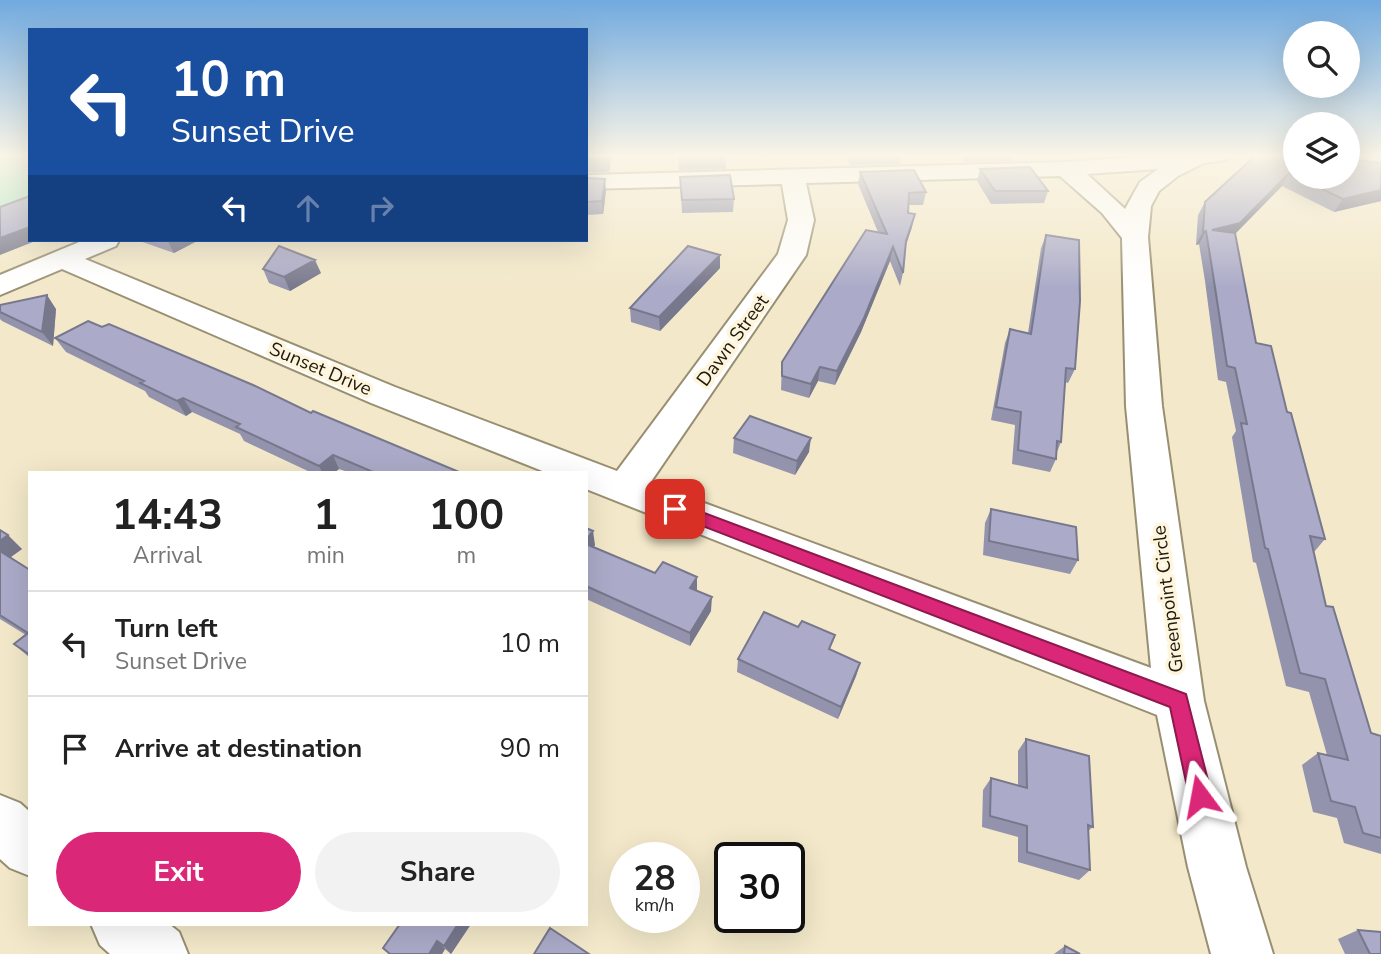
<!DOCTYPE html>
<style>
:root{--surface:#fff;--page:#f2f2f2;--text:#222;--muted:#767676;--line:#e0e0e0;--accent:#db2777}
body{margin:0;font-family:"Nunito Sans",sans-serif;background:var(--page);color:var(--text);height:100vh;display:flex;flex-direction:column;font-size:26px;white-space:nowrap}
*{box-sizing:border-box;margin:0}
p{font-size:23px;color:var(--muted)}
.icon{flex:none;width:38px;height:38px;fill:none;stroke:currentColor;stroke-width:2;stroke-linecap:round;stroke-linejoin:round}
.map{position:relative;flex:1;overflow:hidden}
.drawer{position:absolute;left:28px;top:471px;width:560px;height:455px;display:flex;flex-direction:column;background:var(--surface);border-radius:0px;box-shadow:0 7px 28px #0002}
.drawer>*{flex:none}
.top-card{position:absolute;left:28px;top:28px;width:560px;height:214px;border-radius:0px;box-shadow:0 7px 28px #0002;background:#1a4fa0;color:#fff;overflow:hidden}
.fabs{position:absolute;left:1283px;top:21px;display:grid;gap:14px}
.fabs a{display:grid;place-items:center;width:77px;height:77px;border-radius:50%;background:var(--surface);box-shadow:0 7px 28px #0002;font-size:35px}
.speed{position:absolute;left:609px;top:842px;display:flex;gap:14px;font-size:35px;font-weight:700;text-align:center}
.speed>*{display:grid;place-content:center;width:91px;height:91px;border-radius:50%;background:var(--surface);box-shadow:0 7px 28px #0002;line-height:1}
.speed small{font-size:18px;font-weight:400}
.speed .limit{border:4px solid #111;border-radius:10px;background:#fff;color:#111}
.pin{position:absolute;display:grid;place-items:center;width:60px;height:60px;color:#fff;margin:-30px;border-radius:14px;box-shadow:0 4px 10px #0006}
.me{position:absolute;width:77px;margin:-38px;rotate:347deg;stroke-linejoin:round;filter:drop-shadow(0 0 5px #0008)}
.turn{display:flex;align-items:center;gap:24px;height:147px;padding:0 28px;font-size:32px}
.turn .icon{width:91px;height:91px;stroke-width:2.5}
.turn b{display:block;font-size:49px;line-height:60px}
.lanes{display:flex;align-items:center;height:66px;padding:0 28px;background:#0003;justify-content:center;gap:35px;direction:ltr}
.lanes .off{opacity:.35}
.eta{display:flex;justify-content:space-evenly;align-items:center;height:119px;text-align:center}
.eta b{font-size:42px;font-weight:700;line-height:49px}
.primary-button{display:flex;gap:14px;margin-top:auto;padding:14px 28px}
.primary-button a{flex:1;height:80px;border-radius:42px;background:var(--accent);color:#fff;font-size:28px;font-weight:700;line-height:80px;text-align:center}
.primary-button a+a{background:var(--page);color:var(--text)}
ul{padding:0;list-style:none}
li{display:flex;align-items:center;gap:21px;height:105px;padding:0 28px;border-top:2px solid var(--line)}
li div{flex:1}
li b{display:block;font-size:26px}
li em{font-style:normal}
.map>svg:first-child{display:block}
.green{fill:#b0e9c6}
.lines{fill:none;stroke-linecap:round;stroke-linejoin:round}
.stream{fill:#609cd1;fill-rule:evenodd}
.street-casing{stroke:#988f72;stroke-width:4}
.street{fill:#fff;fill-rule:evenodd}
.wall{fill:#9393ad}
.shaded-wall{fill:#78788d}
.building{fill:#ababc9;stroke:#78788d;stroke-width:2}
.route{fill:#db2777;stroke:#8e194d;stroke-width:2}
.labels{text-anchor:middle;stroke-width:7;stroke-linejoin:round;paint-order:stroke}
.street-label{font-size:19px;fill:#1e1a0f;stroke:#fef5dc}
</style>
<div class="map">
<svg width="1381" height="954" viewBox="0 0 1381 954">
<rect width="100%" height="100%" fill="#f3e8c9"/>
<path class="green" d="M0,155h30v43l-30,9z"/>
<g class="lines">
<path class="stream" d="M0,155h7l-7,4z"/>
<defs>
<path id="street" d="M1164,155h66l-3,5 -23,3 -26,13 -19,15 -8,15 -3,31 14,169 42,295 42,166 27,87h-62l-23,-87 -31,-152 -571,-226v-17h-41l-174,-69 -309,-134 -62,26v-20l84,-35h35l-3,6 -31,13 310,128 222,84 161,-217 10,-34 -6,-36 -196,5v-14l480,-13zM1158,169l-18,13 -15,27 -38,-35zM1060,176l42,37 20,25 4,168 25,262 -501,-185 156,-228 8,-35 -8,-37z
M0,795l20,8 10,9v64l-20,-8 -10,-9z
M91,924h78l10,8 9,22h-78l-10,-9z"/>
</defs>
<use href="#street" class="street-casing"/>
<use href="#street" class="street"/>
</g>
<path class="wall" d="M586,155h25l-2,17h-23z
M678,155h48v14l-47,1z
M846,155h56l-2,9 -50,1z
M960,155h54l-2,6 -47,1z
M1256,155l97,3 2,2 26,3v38l-47,11 -52,-26 -47,48 21,109 31,69 38,127 -11,13 12,54 45,127 10,3v118l-37,-11 -7,-25 -24,-6 -11,-47 16,-12 9,2 -18,-63 -23,-6 -30,-123 -3,-1 -21,-125 4,-6 -10,-49 -8,-2 -13,-99 -6,-37 -3,1 2,-30 7,-13z
M1357,155h24v3z
M980,169l68,22 -4,12 -53,1 -14,-23z
M860,172l66,20 -3,13h-15v8l4,14 -7,20 -2,26 -3,13 -10,-25 -29,71 -26,53 -17,-4 -9,17 -28,-8 1,-28 96,-130 -20,-48z
M680,177l54,22 -1,13 -51,1z
M586,178l20,13 -3,23 -17,1z
M1046,235l29,134 -7,14 -3,-1 -4,60 -4,10 -1,7 -6,13 -38,-8 3,-39 -24,-5 14,-77 5,-14 18,4 13,-85z
M137,240h62l-25,13z
M720,268l-60,63 -29,-9 -1,-14z
M263,269l58,4 -31,18 -21,-8z
M0,305l56,4 -3,37 -51,-25 -2,-2z
M55,338l256,75 148,59h-111l-9,-3 -4,3h-25l-66,-31 -4,-7 -48,-22 -6,4 -37,-19 -4,-6 -79,-39z
M734,438l75,14 -14,23 -62,-22z
M991,509l87,51 -8,14 -87,-19 2,-32z
M586,528l9,17 -1,2 103,44 14,20 -21,35 -104,-47z
M0,530l22,19 -12,8 20,13v88l-16,-14 12,-9 -26,-16z
M831,650l29,13 -4,13 -18,43 -101,-47 1,-13z
M1026,739l67,88 -5,4 2,39 -11,10 -61,-18v-25l-36,-10 1,-37 8,-12 27,8v-35z
M397,924h74l-20,30 -6,-5 -3,5h-53l-6,-6 16,-23z
M1358,930l23,24h-36l-7,-15z
M1065,946l15,8h-26z"/>
<path class="shaded-wall" d="M608,155h3l-2,17 -1,-13z
M1289,173l-7,13 -49,50 -21,-6z
M605,179l1,12 -3,23 -1,-13z
M1381,190v11l-47,11 9,-13z
M915,214l-3,13 -9,27 3,-13z
M30,227v13h8l-38,15v-17z
M1206,231l-7,13 -3,1 7,-13z
M167,240h32l-25,13z
M893,247l-3,14 -29,71 -26,53 2,-14z
M720,255v13l-60,63 -1,-14z
M315,260l6,13 -31,18 -6,-14z
M47,295l9,14 -3,37 -11,-14z
M820,367l-2,14 -9,17 2,-14z
M183,398l9,14 -6,4 -9,-15z
M811,438l-2,14 -14,23 2,-14z
M333,455l6,14 -4,3h-13l-3,-6z
M593,531l2,14 -9,12v-17z
M8,535l14,14 -15,11 -7,-6v-13z
M697,577v14l-7,-3z
M712,597l-1,14 -21,35v-13z
M860,663l-4,13 -18,43 3,-12z
M458,924h13l-20,30 -7,-8z
M437,941l8,8 -3,5h-13z"/>
<path class="building" d="M586,155h22v4l-22,1z
M679,155h47l1,1 -48,2z
M1256,155h39v21l-6,-3 -49,50 -28,7 23,3 21,110 15,3 16,66 4,1 34,126 -15,-3 16,70 7,1 38,126 10,3v102l-18,-5 -8,-26 -24,-6 -13,-48 30,7 -23,-81 -25,-6 -32,-124 -3,-1 -24,-125 6,1 -12,-56 -8,-2 -15,-98 -6,-37 -3,1 2,-30z
M1348,155h5v3l2,2 26,3v27l-38,9 -47,-22h52z
M1030,167l18,24h-53l-15,-22z
M914,170l12,22 -17,1 -1,20 7,1 -9,27 -3,32 -10,-26 -29,71 -27,53 -17,-4 -9,17 -29,-8v-14l84,-132 21,4 -27,-62z
M730,175l4,24 -52,1 -2,-23z
M586,178l19,1 -3,22 -16,1z
M30,196v31l-30,11v-31z
M1046,235l33,5 1,61 -5,68 -9,-1 -5,74 -4,-1 -1,18 -38,-9 3,-38 -25,-5 14,-78 21,5z
M279,246l36,14 -31,17 -21,-8z
M688,246l32,9 -61,62 -29,-9z
M47,295l-5,37 -42,-20v-7z
M88,321l14,6 7,-3 144,61 58,28 2,-2 146,61h-86l-40,-17 -14,11 -83,-39 4,-3 -57,-26 -6,3 -37,-18 4,-2 -89,-43z
M750,416l61,22 -14,23 -63,-23z
M991,509l85,18 2,33 -89,-19z
M586,528l7,3 -7,9z
M0,530l8,5 -8,6z
M586,544l69,29 8,-11 34,15 -7,11 22,9 -22,36 -104,-47z
M0,551l30,19v85l-16,-11 14,-11 -28,-18z
M764,612l34,15 4,-6 33,14 -6,14 31,14 -19,44 -103,-48z
M1026,739l63,17 4,71 -5,-2 2,45 -63,-18v-26l-37,-10 1,-38 36,10z
M400,924h58l-14,22 -7,-5 -8,13h-39l-7,-6z
M550,928l39,26h-55z
M1358,930l23,2v22h-11z
M1065,946l15,8h-16z"/>
<linearGradient id="sky" x2="0" y2="1"><stop stop-color="#71aadf"/><stop offset="0.54" stop-color="#faf5e7"/><stop offset="1" stop-color="#faf5e7" stop-opacity="0"/></linearGradient>
<rect width="1381" height="288" fill="url(#sky)"/>
<path class="route" d="M675,502l511,192 26,102 -4,8 -8,3 -7,-3 -4,-8 -19,-89 -501,-194 -2,-4z"/>
<g class="labels">
<g class="street-label">
<text transform="translate(732 340) rotate(-54)" y="7">Dawn Street</text>
<text transform="translate(321 368) rotate(23)" y="7">Sunset Drive</text>
<text transform="translate(1167 599) rotate(-97)" y="7">Greenpoint Circle</text>
</g>
</g>
</svg>
<div class="fabs">
<a><svg class="icon" aria-label="search" viewBox="0 0 24 24"><circle cx="10" cy="10" r="6"/><path d="M15 15l6 6"/></svg></a>
<a><svg class="icon" aria-label="layers" viewBox="0 0 24 24"><path d="M12 4l9 5-9 5-9-5zM3 14l9 5 9-5"/></svg></a>
</div>
<div class="speed"><div>28<small>km/h</small></div><div class="limit">30</div></div>
<div class="pin" style="left:675px;top:509px;background:#d93025"><svg class="icon" aria-label="arrive" viewBox="0 0 24 24"><path d="M6 21V4h12l-3 4 3 4H6"/></svg></div>
<svg class="me" style="left:1200px;top:796px" viewBox="-20 -20 40 40"><path d="M0-17L14 15 0 8-14 15z" fill="#db2777" stroke="#fff" stroke-width="4"/></svg>
<div class="top-card">
<div class="turn"><svg class="icon" aria-label="left" viewBox="0 0 24 24"><path d="M17 20v-9H6M10 6l-5 5 5 5"/></svg><div><b>10 m</b>Sunset Drive</div></div>
<div class="lanes"><svg class="icon" aria-label="left" viewBox="0 0 24 24"><path d="M17 20v-9H6M10 6l-5 5 5 5"/></svg><svg class="icon off" aria-label="ahead" viewBox="0 0 24 24"><path d="M12 20V5M6 11l6-6 6 6"/></svg><svg class="icon off" aria-label="right" viewBox="0 0 24 24"><path d="M7 20v-9h11M14 6l5 5-5 5"/></svg></div>
</div>
<section class="drawer">
<div class="eta">
<div><b>14:43</b><p>Arrival</p></div>
<div><b>1</b><p>min</p></div>
<div><b>100</b><p>m</p></div>
</div>
<ul>
<li><svg class="icon" aria-label="left" viewBox="0 0 24 24"><path d="M17 20v-9H6M10 6l-5 5 5 5"/></svg><div><b>Turn left</b><p>Sunset Drive</p></div><em>10 m</em></li>
<li><svg class="icon" aria-label="arrive" viewBox="0 0 24 24"><path d="M6 21V4h12l-3 4 3 4H6"/></svg><div><b>Arrive at destination</b></div><em>90 m</em></li>
</ul>
<div class="primary-button"><a>Exit</a><a>Share</a></div>
</section>
</div>
